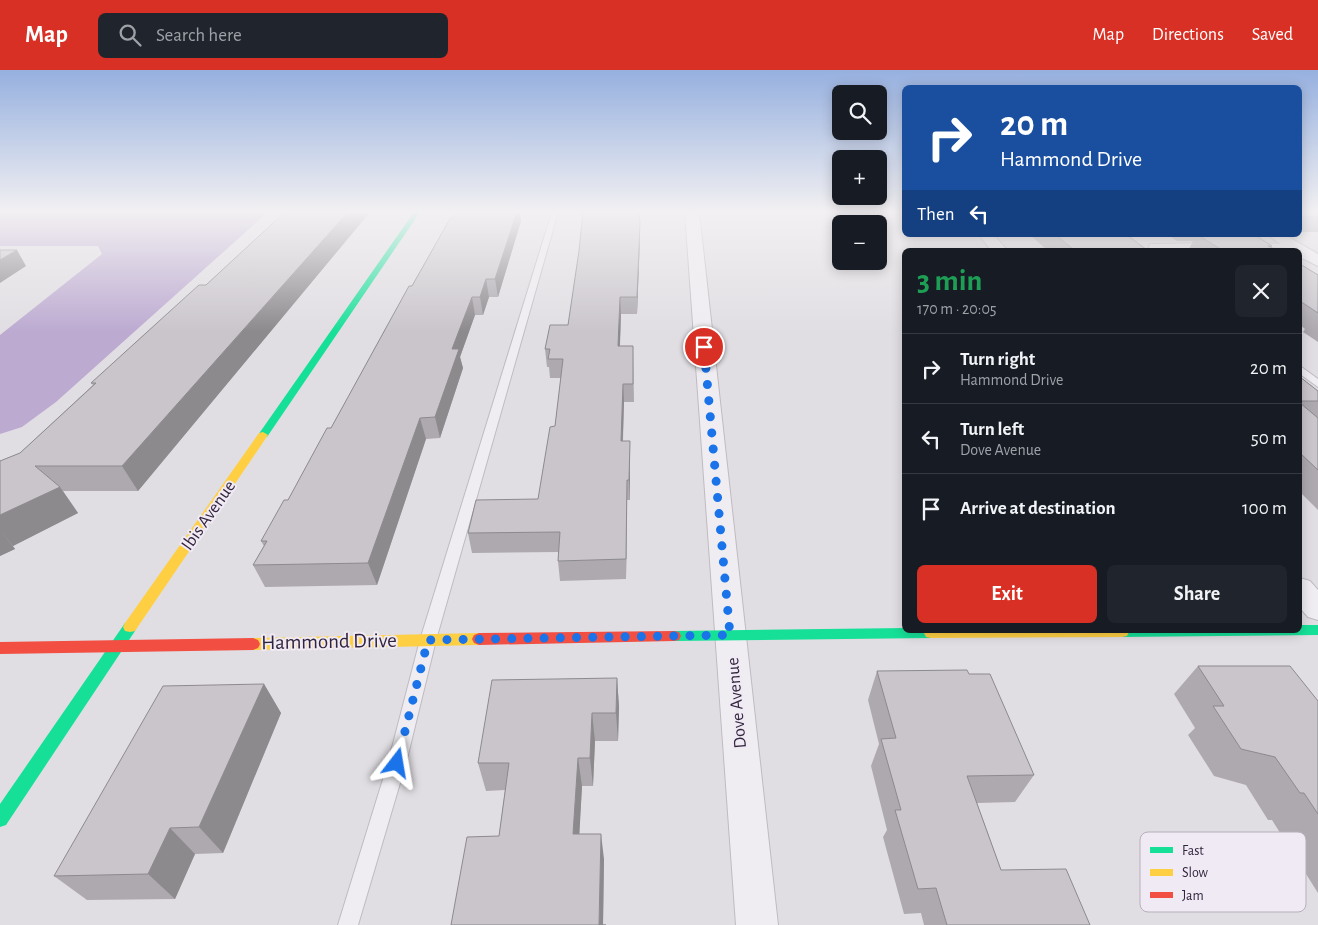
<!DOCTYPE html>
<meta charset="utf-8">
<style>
:root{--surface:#171b24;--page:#20242c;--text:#f1f3f6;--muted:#9ea1a6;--line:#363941;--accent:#d93025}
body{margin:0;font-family:"Alegreya Sans",sans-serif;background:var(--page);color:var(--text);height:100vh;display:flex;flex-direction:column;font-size:19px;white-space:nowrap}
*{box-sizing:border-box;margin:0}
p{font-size:16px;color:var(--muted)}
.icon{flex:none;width:28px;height:28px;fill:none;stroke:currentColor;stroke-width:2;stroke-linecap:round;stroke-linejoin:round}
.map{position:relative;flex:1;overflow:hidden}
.drawer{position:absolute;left:902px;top:178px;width:400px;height:385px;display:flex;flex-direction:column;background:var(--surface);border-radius:8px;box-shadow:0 2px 12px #0003}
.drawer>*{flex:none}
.hud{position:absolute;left:902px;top:15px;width:400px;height:152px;border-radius:8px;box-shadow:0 2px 12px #0003;background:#1a4fa0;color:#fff;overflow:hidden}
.buttons{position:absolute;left:832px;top:15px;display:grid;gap:10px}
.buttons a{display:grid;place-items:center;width:55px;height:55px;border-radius:8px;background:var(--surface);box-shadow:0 2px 12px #0003;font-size:25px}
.pin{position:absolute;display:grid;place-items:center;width:42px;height:42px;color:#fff;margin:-21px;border:2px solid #fff;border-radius:50%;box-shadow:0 1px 5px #0007}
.me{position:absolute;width:55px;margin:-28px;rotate:14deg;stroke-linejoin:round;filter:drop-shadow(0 0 4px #0008)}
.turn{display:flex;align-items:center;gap:18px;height:105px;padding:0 15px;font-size:22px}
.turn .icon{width:65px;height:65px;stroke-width:2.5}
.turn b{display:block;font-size:35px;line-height:42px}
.then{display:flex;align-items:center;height:48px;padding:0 15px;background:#0003;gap:10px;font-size:19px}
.round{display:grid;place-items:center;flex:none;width:52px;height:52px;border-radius:8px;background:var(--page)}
.overview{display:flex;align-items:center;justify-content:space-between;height:85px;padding:0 15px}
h1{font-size:30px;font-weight:700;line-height:38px;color:#1e9e55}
.action{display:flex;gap:10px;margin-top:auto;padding:10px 15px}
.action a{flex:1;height:58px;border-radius:8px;background:var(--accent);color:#fff;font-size:20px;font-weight:700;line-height:58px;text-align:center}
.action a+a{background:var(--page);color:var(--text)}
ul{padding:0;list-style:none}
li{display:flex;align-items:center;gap:15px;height:70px;padding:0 15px;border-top:1px solid var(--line)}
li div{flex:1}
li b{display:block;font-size:19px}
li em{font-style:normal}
header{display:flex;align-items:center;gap:30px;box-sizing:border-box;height:70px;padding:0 25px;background:var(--accent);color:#fff}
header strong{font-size:24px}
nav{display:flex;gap:28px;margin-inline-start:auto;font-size:18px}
.search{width:350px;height:45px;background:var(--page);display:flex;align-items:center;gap:12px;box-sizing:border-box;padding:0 18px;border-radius:8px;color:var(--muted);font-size:19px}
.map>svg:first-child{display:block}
.water{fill:#bcaad1}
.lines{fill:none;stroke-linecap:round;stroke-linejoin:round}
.lane-casing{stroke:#bebbc1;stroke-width:2}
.street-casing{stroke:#bebbc1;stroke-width:2}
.lane{fill:#efedf1;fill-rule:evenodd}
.street{fill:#efedf1;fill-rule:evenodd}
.fast{fill:#16e098;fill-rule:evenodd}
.slow{fill:#ffcf43;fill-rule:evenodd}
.jam{fill:#f24e42;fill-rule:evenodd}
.wall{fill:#ada9af}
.shaded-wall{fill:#8d8a8e}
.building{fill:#c9c5cb;stroke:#8d8a8e}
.route{stroke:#1a73e8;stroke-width:9;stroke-dasharray:0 16.2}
.labels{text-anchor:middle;stroke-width:4;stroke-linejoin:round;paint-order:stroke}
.street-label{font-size:18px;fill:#33243d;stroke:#efeaf4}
.near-street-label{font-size:21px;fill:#33243d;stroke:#efeaf4}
.key{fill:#efeaf4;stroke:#b7afbd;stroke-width:1}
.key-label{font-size:14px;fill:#33243d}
</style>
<header>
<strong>Map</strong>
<div class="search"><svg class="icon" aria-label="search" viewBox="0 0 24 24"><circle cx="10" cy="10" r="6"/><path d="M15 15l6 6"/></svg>Search here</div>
<nav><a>Map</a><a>Directions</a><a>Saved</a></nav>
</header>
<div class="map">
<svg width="1318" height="855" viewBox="0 0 1318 855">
<rect width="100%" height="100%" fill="#e1dee3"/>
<path class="water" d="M0,142h268l-212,190 -34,25 -22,7v-99l102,-81 -4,-8h-98z"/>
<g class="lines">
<defs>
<path id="lane" d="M552,142h6l-122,428 -30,123 -48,162h-20l50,-162 32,-123z
M1206,173l4,2 -1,2 -61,3 2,-6h3z
M1253,173l40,1 4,2 -4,2 -37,-1 -4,-2z
M1300,296l18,13v8l-18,-13z"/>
<path id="street" d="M685,142h14l79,713h-42z
M979,165h15l13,15h-16z
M1268,165h17l33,19v12l-18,-9v-7h-11z
M1300,508l10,3 8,9v30l-10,-3 -8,-9z"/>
</defs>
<use href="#lane" class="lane-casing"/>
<use href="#street" class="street-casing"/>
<use href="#lane" class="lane"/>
<use href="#street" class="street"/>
<path class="fast" d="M414,142h6l-153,225h-8l-1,-2z
M130,552l5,1 2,4 -2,4 -129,194 -6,2v-23l125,-181z
M1300,555h18v10l-196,2 -5,-1 -2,-4 1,-2h184z
M905,558v2h31l2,3 -2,4 -5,1 -257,3 -5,-1 -2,-4 2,-4 5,-1z"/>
<path class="slow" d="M263,362l5,3 -133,196 -5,1 -5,-1 -2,-4 2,-4 134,-190z
M926,560h202l1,2 -2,4 -5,1 -191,1 -5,-1 -2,-4z
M479,563l5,2 2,4 -2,4 -5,2 -226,5 -5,-2 -2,-4 2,-4 5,-2z"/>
<path class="jam" d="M674,561l5,1 2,4 -2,4 -5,1 -195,4 -5,-2 -2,-4 2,-4 5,-2z
M253,568l5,2 2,4 -2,4 -5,2 -253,4v-12z"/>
</g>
<path class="wall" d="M283,142h87l-232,279h-75l15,22 -65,33 2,3 -15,7v-95l20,-8 73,-68 -2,-2 115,-98 78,-72z
M457,142h64l-1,3 1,6 -23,76h-9l-6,18h-8l-15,42 3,11 -23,70 -14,1 -49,146 -112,2 -12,-22 11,-19 -3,-5 27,-41 43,-72 81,-142z
M1300,142h18v20h-18z
M640,153v15l-3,76h-16l-1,32h13l1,56h-10l-1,39 7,19v40h-3l-1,79 -66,2 -2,-20v-9l-86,1 -4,-20 70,-34 17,-73 6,-48h-11l-1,-11h-2l-2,-18 23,-24z
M1030,165h97l20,15h-100z
M1168,165h87l17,11 -1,1 5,3h-86l-1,-1 4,-8h-16z
M1300,194l18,11v67l-15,-10 2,-3 -5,-4z
M1300,307l18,14v119l-18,-18z
M1198,596l120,35v192l-46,-73h-4l-22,-35 -32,-9 -26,-41 7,-7 -21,-34z
M877,601l92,3 65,101 -19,27 -38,1 24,67 89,55h-166l-3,-12 -17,1 -21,-77 4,-7 -16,-64 8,-22 -11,-44z
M617,608l2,29 -1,34h-23l-2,45h-11l-3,48 25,25 -1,66h-152l48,-89 6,-46 -19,1 -8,-28z
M264,614l17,29 -58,140 -28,1 -20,45 -88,1 -33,-24z"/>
<path class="shaded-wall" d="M348,142h22l-232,279 -16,-25z
M517,142h4l-1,3 1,6 -23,76 -3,-18z
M640,153v15l-3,76v-17z
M17,180l9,16 -26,17v-23z
M486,209l3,18 -6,18 -3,-18z
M472,227l3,18 -15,42 3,11 -23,70 -5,-21 17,-68z
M620,227l1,17 -2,50 -1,-18z
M623,314l1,18 -2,59 -1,-20z
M420,348l6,21 -49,146 -9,-22z
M630,371v59l-1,-20z
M627,410v20l-1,79v-20z
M60,417l18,26 -65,33 -13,-16v-15z
M0,460l15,19 -15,7z
M617,608l2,29 -1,34 -2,-28z
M264,614l17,29 -58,140 -24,-26z
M592,643l3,28 -2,45 -3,-28z
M578,688l4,28 -4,74 -5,-26z
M170,758l25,26 -20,45 -27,-25z
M601,764l3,25 -1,66h-4z"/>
<path class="building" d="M285,142h63l-226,254h-87l25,21 -60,28v-54l20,-8 76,-70h-5l99,-90 9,-8h7z
M457,142h60l-22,67h-9l-6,18h-8l-20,52h7l-24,68 -15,1 -52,145 -115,2 14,-24h-6l23,-41h4l39,-72h4l78,-142h3l39,-69h3z
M583,142h56l1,11 -3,74h-17l-2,49h15v38h-10l-2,57h9l-1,39h-2l-1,79 -68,2 2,-29 -92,1 8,-33 62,-1 12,-72 5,-1 8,-67h-15l2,-10h-5l5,-24h18l11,-74z
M1300,142h18v5h-18z
M1056,165h71l20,15h-73z
M1198,165h57l17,11h-4l8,4h-54z
M0,180h17l-17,10z
M1300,194l18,11v38l-18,-12z
M1300,307l18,14v10h-18z
M1300,333l18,15v52l-18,-17z
M1198,596h92l28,35v113l-14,-21h-4l-25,-36 -34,-8 -28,-43h11z
M967,600l2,4h21l44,101 -67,1 34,94 65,-1 24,56h-143l-11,-37 -18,1 -23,-79h6l-20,-71 15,-1 -19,-67z
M617,608l-1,35h-24l-2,45h-12l-5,76h28l-2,91h7h-155l16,-88 32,-1 10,-73h-31l14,-83z
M264,614l-65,143 -29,1 -22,46 -94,2 109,-190z"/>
<linearGradient id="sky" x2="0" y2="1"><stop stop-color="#96b0df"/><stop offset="0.54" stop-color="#f2f0f2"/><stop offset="1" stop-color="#f2f0f2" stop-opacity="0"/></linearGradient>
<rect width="1318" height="262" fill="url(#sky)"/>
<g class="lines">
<path class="route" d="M397,693l31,-123 302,-5 -26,-288"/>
</g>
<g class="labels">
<g class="street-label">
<text transform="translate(208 445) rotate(-55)" y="6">Ibis Avenue</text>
<text transform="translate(736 633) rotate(-95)" y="6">Dove Avenue</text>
</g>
<g class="near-street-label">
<text transform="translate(329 571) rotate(-1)" y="7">Hammond Drive</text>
</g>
</g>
<rect x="1140" y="762" width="166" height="80" rx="8" class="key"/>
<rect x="1150" y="777" width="23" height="6" fill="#16e098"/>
<rect x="1150" y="799" width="23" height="7" fill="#ffcf43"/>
<rect x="1150" y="822" width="23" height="6" fill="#f24e42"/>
<g class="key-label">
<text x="1182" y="785">Fast</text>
<text x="1182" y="807">Slow</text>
<text x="1182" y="830">Jam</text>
</g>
</svg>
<div class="buttons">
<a><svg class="icon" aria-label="search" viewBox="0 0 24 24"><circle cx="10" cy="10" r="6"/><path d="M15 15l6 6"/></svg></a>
<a>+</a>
<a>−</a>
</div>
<div class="pin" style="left:704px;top:277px;background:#d93025"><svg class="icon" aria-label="arrive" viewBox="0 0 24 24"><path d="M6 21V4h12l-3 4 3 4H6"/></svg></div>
<svg class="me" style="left:397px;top:693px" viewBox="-20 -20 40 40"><path d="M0-17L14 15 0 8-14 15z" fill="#1a73e8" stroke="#fff" stroke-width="4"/></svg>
<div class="hud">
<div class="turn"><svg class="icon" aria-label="right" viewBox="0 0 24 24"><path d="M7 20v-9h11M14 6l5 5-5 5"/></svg><div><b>20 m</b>Hammond Drive</div></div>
<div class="then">Then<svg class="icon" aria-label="left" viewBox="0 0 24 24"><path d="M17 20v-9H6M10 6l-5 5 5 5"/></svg></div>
</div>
<section class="drawer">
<div class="overview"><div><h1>3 min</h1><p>170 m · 20:05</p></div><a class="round"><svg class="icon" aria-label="close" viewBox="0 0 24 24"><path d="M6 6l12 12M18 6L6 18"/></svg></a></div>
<ul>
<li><svg class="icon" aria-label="right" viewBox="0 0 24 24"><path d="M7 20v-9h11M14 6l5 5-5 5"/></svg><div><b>Turn right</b><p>Hammond Drive</p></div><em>20 m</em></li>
<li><svg class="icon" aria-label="left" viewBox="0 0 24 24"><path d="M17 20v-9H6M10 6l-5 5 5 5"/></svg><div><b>Turn left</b><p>Dove Avenue</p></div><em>50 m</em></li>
<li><svg class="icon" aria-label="arrive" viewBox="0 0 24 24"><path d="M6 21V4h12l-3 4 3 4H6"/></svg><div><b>Arrive at destination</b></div><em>100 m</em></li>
</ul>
<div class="action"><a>Exit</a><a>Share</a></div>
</section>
</div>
